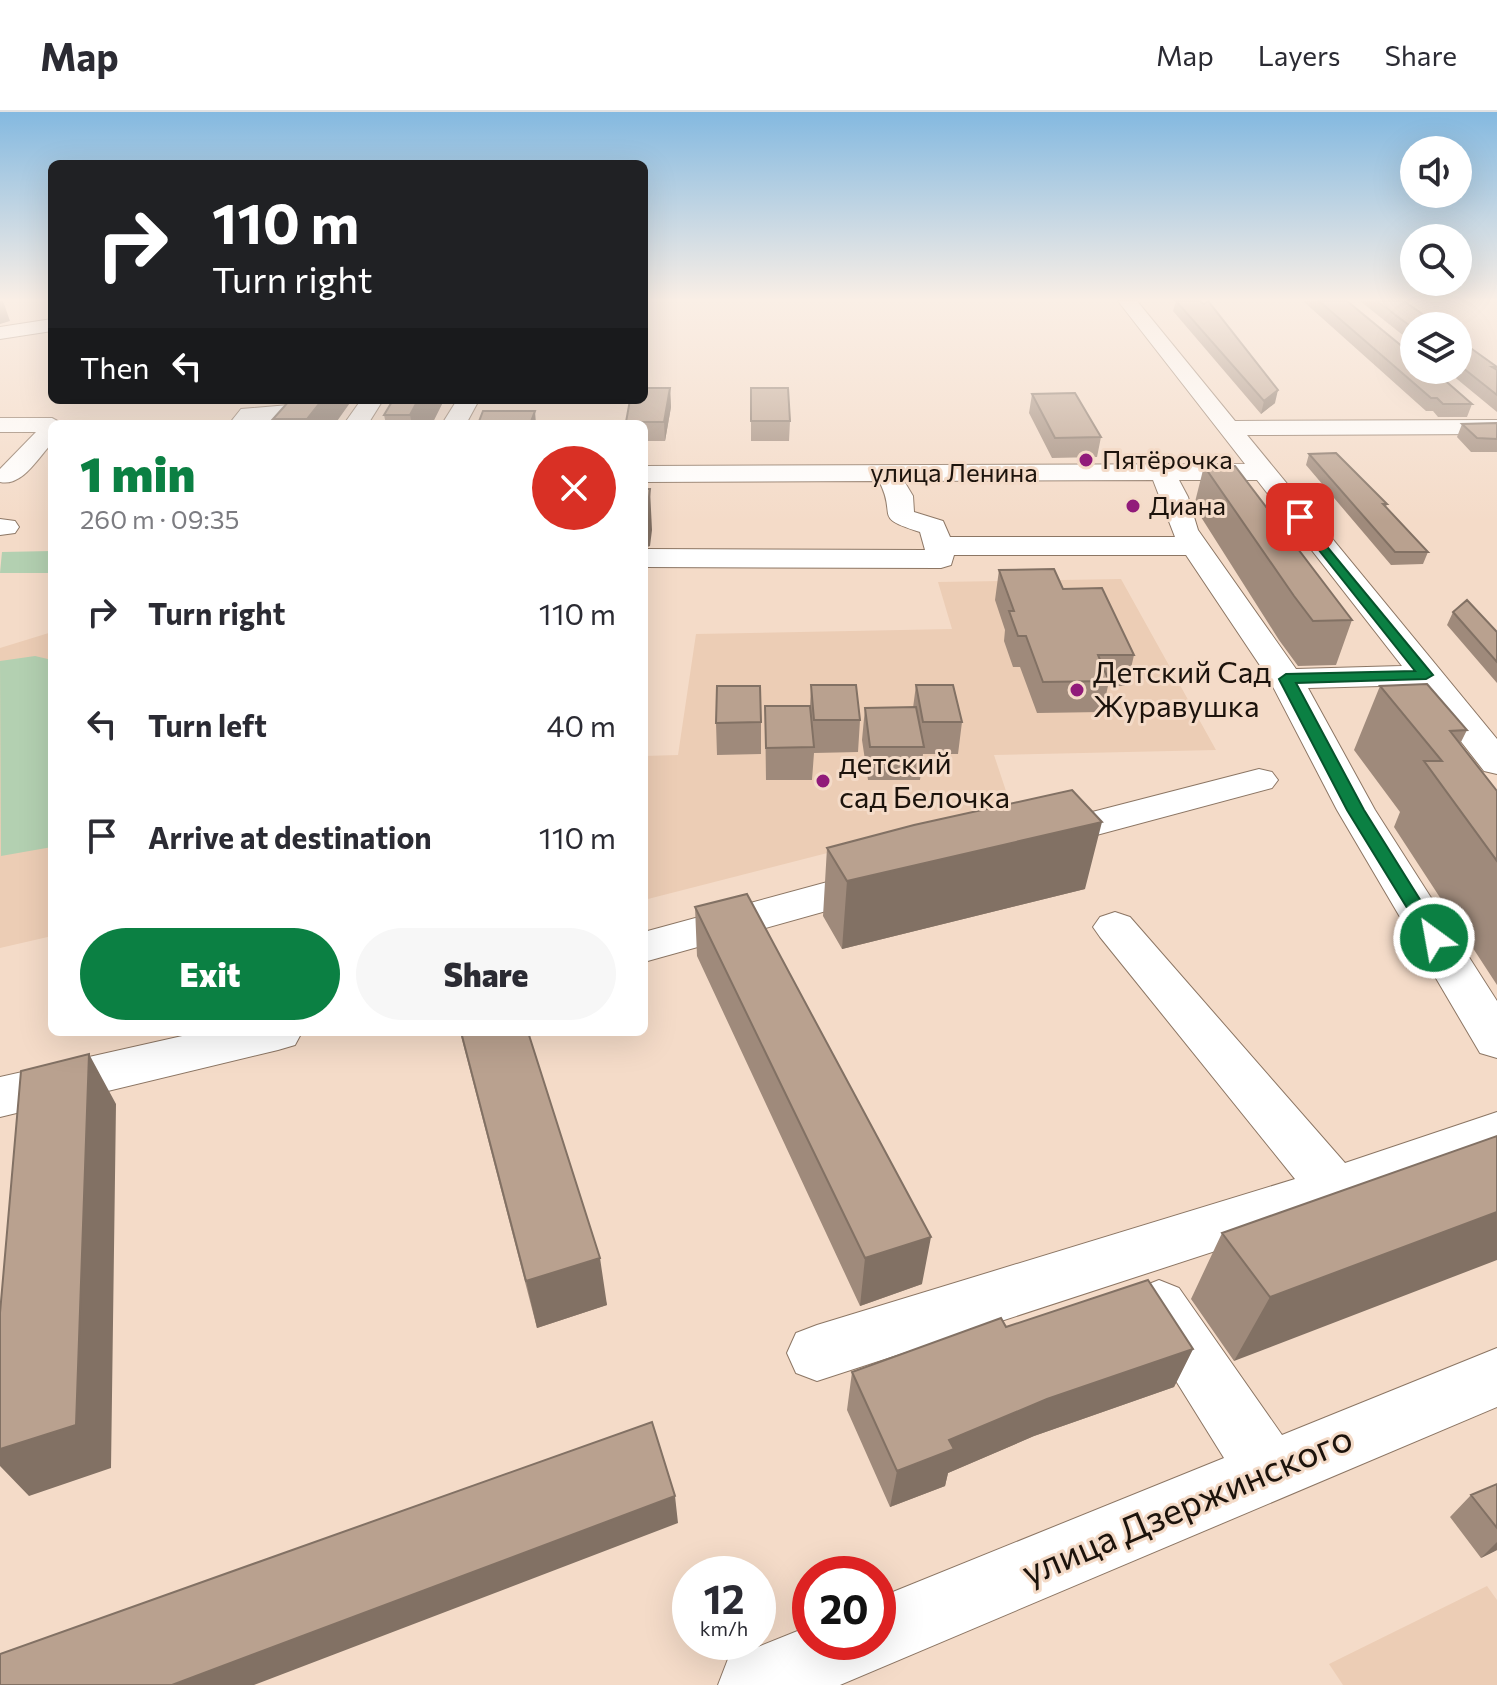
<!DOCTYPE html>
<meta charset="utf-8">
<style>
:root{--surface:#fff;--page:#f7f7f7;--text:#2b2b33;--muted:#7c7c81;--line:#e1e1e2;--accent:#0b8043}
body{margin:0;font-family:Commissioner,sans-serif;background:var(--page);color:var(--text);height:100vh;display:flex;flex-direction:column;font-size:30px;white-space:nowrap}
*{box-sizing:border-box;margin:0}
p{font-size:26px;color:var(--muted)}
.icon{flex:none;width:44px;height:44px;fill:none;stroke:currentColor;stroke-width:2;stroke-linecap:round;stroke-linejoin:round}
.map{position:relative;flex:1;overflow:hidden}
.sheet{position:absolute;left:48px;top:308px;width:600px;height:616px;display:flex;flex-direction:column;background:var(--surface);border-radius:12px;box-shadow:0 8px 32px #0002}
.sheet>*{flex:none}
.hud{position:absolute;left:48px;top:48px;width:600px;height:244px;border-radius:12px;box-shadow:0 8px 32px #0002;background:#202124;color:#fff;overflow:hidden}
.fabs{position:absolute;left:1400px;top:24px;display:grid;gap:16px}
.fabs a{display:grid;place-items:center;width:72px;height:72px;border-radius:50%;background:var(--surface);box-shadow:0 8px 32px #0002;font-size:40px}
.speed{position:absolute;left:672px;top:1444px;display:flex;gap:16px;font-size:40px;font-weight:700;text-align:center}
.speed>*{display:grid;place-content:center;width:104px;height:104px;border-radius:50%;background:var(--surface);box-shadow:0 8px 32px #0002;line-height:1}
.speed small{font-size:20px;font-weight:400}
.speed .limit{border:12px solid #d22;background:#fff;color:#111}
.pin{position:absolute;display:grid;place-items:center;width:68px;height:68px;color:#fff;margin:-34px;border-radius:16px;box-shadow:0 4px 12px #0006}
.me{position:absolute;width:88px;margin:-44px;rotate:328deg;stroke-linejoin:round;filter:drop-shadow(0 0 6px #0008)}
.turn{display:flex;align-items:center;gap:28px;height:168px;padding:0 32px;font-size:36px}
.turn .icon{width:104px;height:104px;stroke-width:2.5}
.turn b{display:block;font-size:56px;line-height:68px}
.then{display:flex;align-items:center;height:76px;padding:0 32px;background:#0003;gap:16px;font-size:30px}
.round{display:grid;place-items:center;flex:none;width:84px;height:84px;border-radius:42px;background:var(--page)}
.summary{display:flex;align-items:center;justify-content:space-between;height:136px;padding:0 32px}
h1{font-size:48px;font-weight:800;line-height:60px;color:var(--accent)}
.button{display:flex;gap:16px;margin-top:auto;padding:16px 32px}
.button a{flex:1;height:92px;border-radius:48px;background:var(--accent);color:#fff;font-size:32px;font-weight:800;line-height:92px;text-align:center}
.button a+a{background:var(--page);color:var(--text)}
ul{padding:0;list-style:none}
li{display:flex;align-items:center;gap:24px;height:112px;padding:0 32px}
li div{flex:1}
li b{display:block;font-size:30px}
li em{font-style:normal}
header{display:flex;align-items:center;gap:48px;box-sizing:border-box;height:112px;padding:0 40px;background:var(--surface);border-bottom:2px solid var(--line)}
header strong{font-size:38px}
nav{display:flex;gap:44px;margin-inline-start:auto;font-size:28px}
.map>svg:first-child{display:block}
.built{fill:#eccdb5}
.green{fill:#b3d0b1}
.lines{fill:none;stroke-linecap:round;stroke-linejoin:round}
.minor-casing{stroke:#8c7664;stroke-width:2}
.minor{fill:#fff;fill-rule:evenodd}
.wall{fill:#9f8a7b}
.shaded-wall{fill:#827164}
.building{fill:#b9a18f;stroke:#827164;stroke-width:2}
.route{fill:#0b8043;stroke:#07532c;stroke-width:2}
.poi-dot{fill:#911b7a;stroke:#f4dbc8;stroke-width:3}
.labels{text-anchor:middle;stroke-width:6;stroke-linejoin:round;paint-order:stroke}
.far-poi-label{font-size:26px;fill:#1c130c;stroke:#f4dbc8;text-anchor:start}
.far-street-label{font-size:26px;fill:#1c130c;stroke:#f4dbc8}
.poi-label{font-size:30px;fill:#1c130c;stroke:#f4dbc8;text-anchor:start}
.near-street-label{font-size:36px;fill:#1c130c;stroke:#f4dbc8}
</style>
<header>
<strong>Map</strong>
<nav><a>Map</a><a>Layers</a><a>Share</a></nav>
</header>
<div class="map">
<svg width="1497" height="1573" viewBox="0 0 1497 1573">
<rect width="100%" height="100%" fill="#f4dbc8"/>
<path class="built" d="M1121,467l95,171 -222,5 17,51 -367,94v-144l34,-1 18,-121 256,-5 -14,-47z
M52,520v304l-52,12v-300z
M1487,1474l10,14v85h-154l-14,-21z"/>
<path class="green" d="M52,439v22h-52l2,-21z
M35,544l17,4v187l-51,9 -1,-195z"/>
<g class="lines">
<defs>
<path id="minor" d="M1118,189h19l98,120 262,-1v14l-250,1 250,304v35l-13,-3 -67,-86 -109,3 67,122 122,191v57l-17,-5 -143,-243 -68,-131 -83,-124h-232l-3,10 -10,3 -297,-1v-18l281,1 -5,-18c-49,-15 -22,-15 -41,-51l-235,1v-16l601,-2zM1153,368l22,57h-225l-7,-16 -29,-9 -1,-16 -9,-15zM1179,368h78l145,186 -106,3 -98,-139 -10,-33z
M52,207v12l-52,8v-12z
M293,288h22l-11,17 -75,7 12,-15 48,-4z
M361,288h22l-15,24h-24z
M457,288h22l-13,24h-24z
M0,306h52l11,6h-11v19c-14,15 -30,44 -52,39v-13l36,-37h-36z
M0,407l15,2 4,6 -4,6 -15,2z
M1259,657l13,3 6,8 -6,8 -224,60 -14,-3 -6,-9 6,-9z
M879,756l15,4 6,10 -6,10 -250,70v-30z
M1115,800l15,5 215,246 152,-51v42l-162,58 -518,169 -21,-8 -9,-20 9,-20 21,-8 478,-146 -195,-242 -7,-10 7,-10z
M200,920h102l-7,13 -17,5 -278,67v-40z
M1159,1168l20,8 103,147 215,-87v59l-657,278h-122l10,-26 82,-33v16h68v-44l346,-140 -94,-151 9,-19z"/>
</defs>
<use href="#minor" class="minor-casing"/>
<use href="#minor" class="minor"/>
</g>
<path class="wall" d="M1176,189l99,102 -14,11 -88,-103z
M1303,189h44l125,103 -5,13h-29l-5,-6h-7z
M1360,189h44l10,25v18z
M1458,227l39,28v45l-51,-42h12z
M670,276l1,19 -6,34h-21v-17h-18v-2z
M751,276l39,33 -1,20h-38z
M1032,282l69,43 -4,20 -45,1 -23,-45z
M290,288l45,24h-60l-2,-5z
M390,288h54l-12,24h-46l-2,-9 7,-11z
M1497,311v29h-26l-14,-15 5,-13z
M1309,342l78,50 -1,3 42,45 -5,12 -32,1 -85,-100z
M1204,354l148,154 -16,45 -38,1 -19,-26 -85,-134z
M999,458l64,19 71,66 -7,31h-19l-6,26 -65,1 -17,-46h-7l-9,-26 1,-11 -10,-30z
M1453,500l44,20v51l-50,-58z
M811,573l49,35 -2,32 -44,1 -2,27h-46l-1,-74 45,1z
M916,573l46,37 -4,32h-35l-3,26h-52l-6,-40 3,-32h48z
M1380,574l87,44 -7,14 37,47v194l-103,-158 6,-15 -46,-62z
M761,610v32l-44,1 -1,-32z
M827,736l258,41 -243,60 -19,-33z
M695,795l227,377 -62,22 -163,-350z
M460,920h68l79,273 -70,23z
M1497,1024l-263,225 -43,-62 31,-66z
M1006,1215l187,22 -19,38 -140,49 -86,37 -3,13 -55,21 -43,-97 5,-38z
M1497,1372v66l-16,8 -31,-41 21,-22z"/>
<path class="shaded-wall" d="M0,189h3l7,20 -10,3z
M670,276l1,19 -6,34 -1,-19z
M1278,278l-3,13 -14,11 3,-13z
M322,288h30l-17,24h-26l-2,-5z
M418,288h26l-12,24h-20l-2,-9z
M535,299l1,13h-6z
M650,377l2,41 -2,16 -5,2 1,22 -2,17v-81z
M1102,710l-17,67 -243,60 5,-68z
M89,942l27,50 -5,364 -82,28 -29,-30v-17z
M1497,1100v48l-263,101 36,-64z
M931,1125l-9,47 -62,22 5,-48z
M600,1146l7,47 -70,23 -11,-47z
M1193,1237l-19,38 -140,49 -86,37 -3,13 -55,21 7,-36 52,-31 98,-41z
M675,1384l3,27 -424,162h-82z
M1497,1430v8l-16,8z"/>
<path class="building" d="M1176,189h24l4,3 4,-3 70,89 -14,11z
M1319,189h28l62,51 5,1v17h19l39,34h-29l-6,-6h-6z
M1377,189h27l35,25h-25v3z
M1458,227l39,28h-5l5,3v25l-39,-31z
M644,276h26l-6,34h-38l4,-22h14z
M751,276h37l2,33h-39z
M1075,281l26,44 -46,1 -23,-44z
M290,288h32l-15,19h-34z
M393,288h25l-8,15h-26z
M483,299h52l-5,13h-52z
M1497,311v16l-20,-1 -15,-14z
M1336,341l51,51h-4l45,48h-33l-86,-98z
M1204,354h31l117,154 -39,1 -19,-25z
M644,377h6l-2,16 -4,1z
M1054,457l9,20 39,-1 32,67h-36l11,26 -66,1 -17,-46h-8l-9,-25h5l-15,-41z
M1467,488l30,32v30l-44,-50z
M1427,572l40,46 -17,1 47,60v70l-73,-100h18l-62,-75z
M811,573h45l4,35h-46z
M916,573h37l9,37h-39z
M717,574h43l1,36 -45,1z
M765,594h45l4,41 -48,1z
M916,595l8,40h-54l-5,-39z
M1072,678l30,32 -255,59 -20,-33 87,-23z
M747,782l184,343 -66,21 -170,-351z
M461,920h67l72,226 -74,23z
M89,942l-13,371 -76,24v-136l21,-242z
M1497,1024v76l-227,85 -48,-64z
M1148,1168l45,69 -146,50 -98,41 5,9 -57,22 -45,-99 149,-54 5,9z
M652,1310l23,74 -503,189h-172v-31z
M1497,1372v44l-26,-33z"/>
<linearGradient id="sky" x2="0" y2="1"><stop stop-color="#84b9e0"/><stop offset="0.46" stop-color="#faefe6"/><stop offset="1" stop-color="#faefe6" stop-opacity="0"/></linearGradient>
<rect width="1497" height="409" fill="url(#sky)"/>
<path class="route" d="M1300,402l133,161 -7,4 -130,4 68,127 80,128 -3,4h-13l-81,-132 -68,-131 7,-5 129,-3 -120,-151 -1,-3z"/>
<g class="poi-dot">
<circle cx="1086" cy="348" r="8"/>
<circle cx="1133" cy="394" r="8"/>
<circle cx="1077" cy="578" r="8"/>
<circle cx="823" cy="669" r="8"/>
</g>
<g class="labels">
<g class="far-poi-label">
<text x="1102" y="357">Пятёрочка</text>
<text x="1149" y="403">Диана</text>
</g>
<g class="far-street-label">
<text x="954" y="370">улица Ленина</text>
</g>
<g class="poi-label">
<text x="1093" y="571">Детский Сад<tspan x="1093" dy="34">Журавушка</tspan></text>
<text x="839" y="662">детский<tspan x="839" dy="34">сад Белочка</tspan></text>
</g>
<g class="near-street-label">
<text transform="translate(1187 1393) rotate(-23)" y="13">улица Дзержинского</text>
</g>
</g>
</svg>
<div class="fabs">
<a><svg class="icon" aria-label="sound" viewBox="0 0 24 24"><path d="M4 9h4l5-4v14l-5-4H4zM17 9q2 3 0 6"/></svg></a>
<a><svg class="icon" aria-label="search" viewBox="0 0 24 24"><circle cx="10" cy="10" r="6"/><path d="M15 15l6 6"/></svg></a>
<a><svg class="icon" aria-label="layers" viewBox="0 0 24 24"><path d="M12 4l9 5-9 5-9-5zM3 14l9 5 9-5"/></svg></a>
</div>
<div class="speed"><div>12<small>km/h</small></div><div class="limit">20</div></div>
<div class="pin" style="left:1300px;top:405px;background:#d93025"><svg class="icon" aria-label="arrive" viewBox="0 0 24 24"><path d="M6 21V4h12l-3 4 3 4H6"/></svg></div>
<svg class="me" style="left:1434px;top:826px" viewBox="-20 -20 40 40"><circle r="17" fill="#0b8043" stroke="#fff" stroke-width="3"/><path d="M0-11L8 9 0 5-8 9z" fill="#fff"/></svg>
<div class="hud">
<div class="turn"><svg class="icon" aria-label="right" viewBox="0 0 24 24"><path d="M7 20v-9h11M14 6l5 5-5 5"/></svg><div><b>110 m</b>Turn right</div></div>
<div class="then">Then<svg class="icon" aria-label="left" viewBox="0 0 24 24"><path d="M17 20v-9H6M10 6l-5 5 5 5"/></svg></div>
</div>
<section class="sheet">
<div class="summary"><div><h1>1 min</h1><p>260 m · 09:35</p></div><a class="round" style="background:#d93025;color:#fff"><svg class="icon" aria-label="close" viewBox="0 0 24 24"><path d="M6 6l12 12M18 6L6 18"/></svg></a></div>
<ul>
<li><svg class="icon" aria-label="right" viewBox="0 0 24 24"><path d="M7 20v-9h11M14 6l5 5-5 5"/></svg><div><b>Turn right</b></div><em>110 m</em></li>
<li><svg class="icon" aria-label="left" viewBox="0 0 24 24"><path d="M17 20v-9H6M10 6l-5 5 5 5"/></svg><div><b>Turn left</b></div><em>40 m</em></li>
<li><svg class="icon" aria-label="arrive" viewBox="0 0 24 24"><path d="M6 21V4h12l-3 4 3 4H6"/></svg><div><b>Arrive at destination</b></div><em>110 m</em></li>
</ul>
<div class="button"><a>Exit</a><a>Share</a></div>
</section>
</div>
